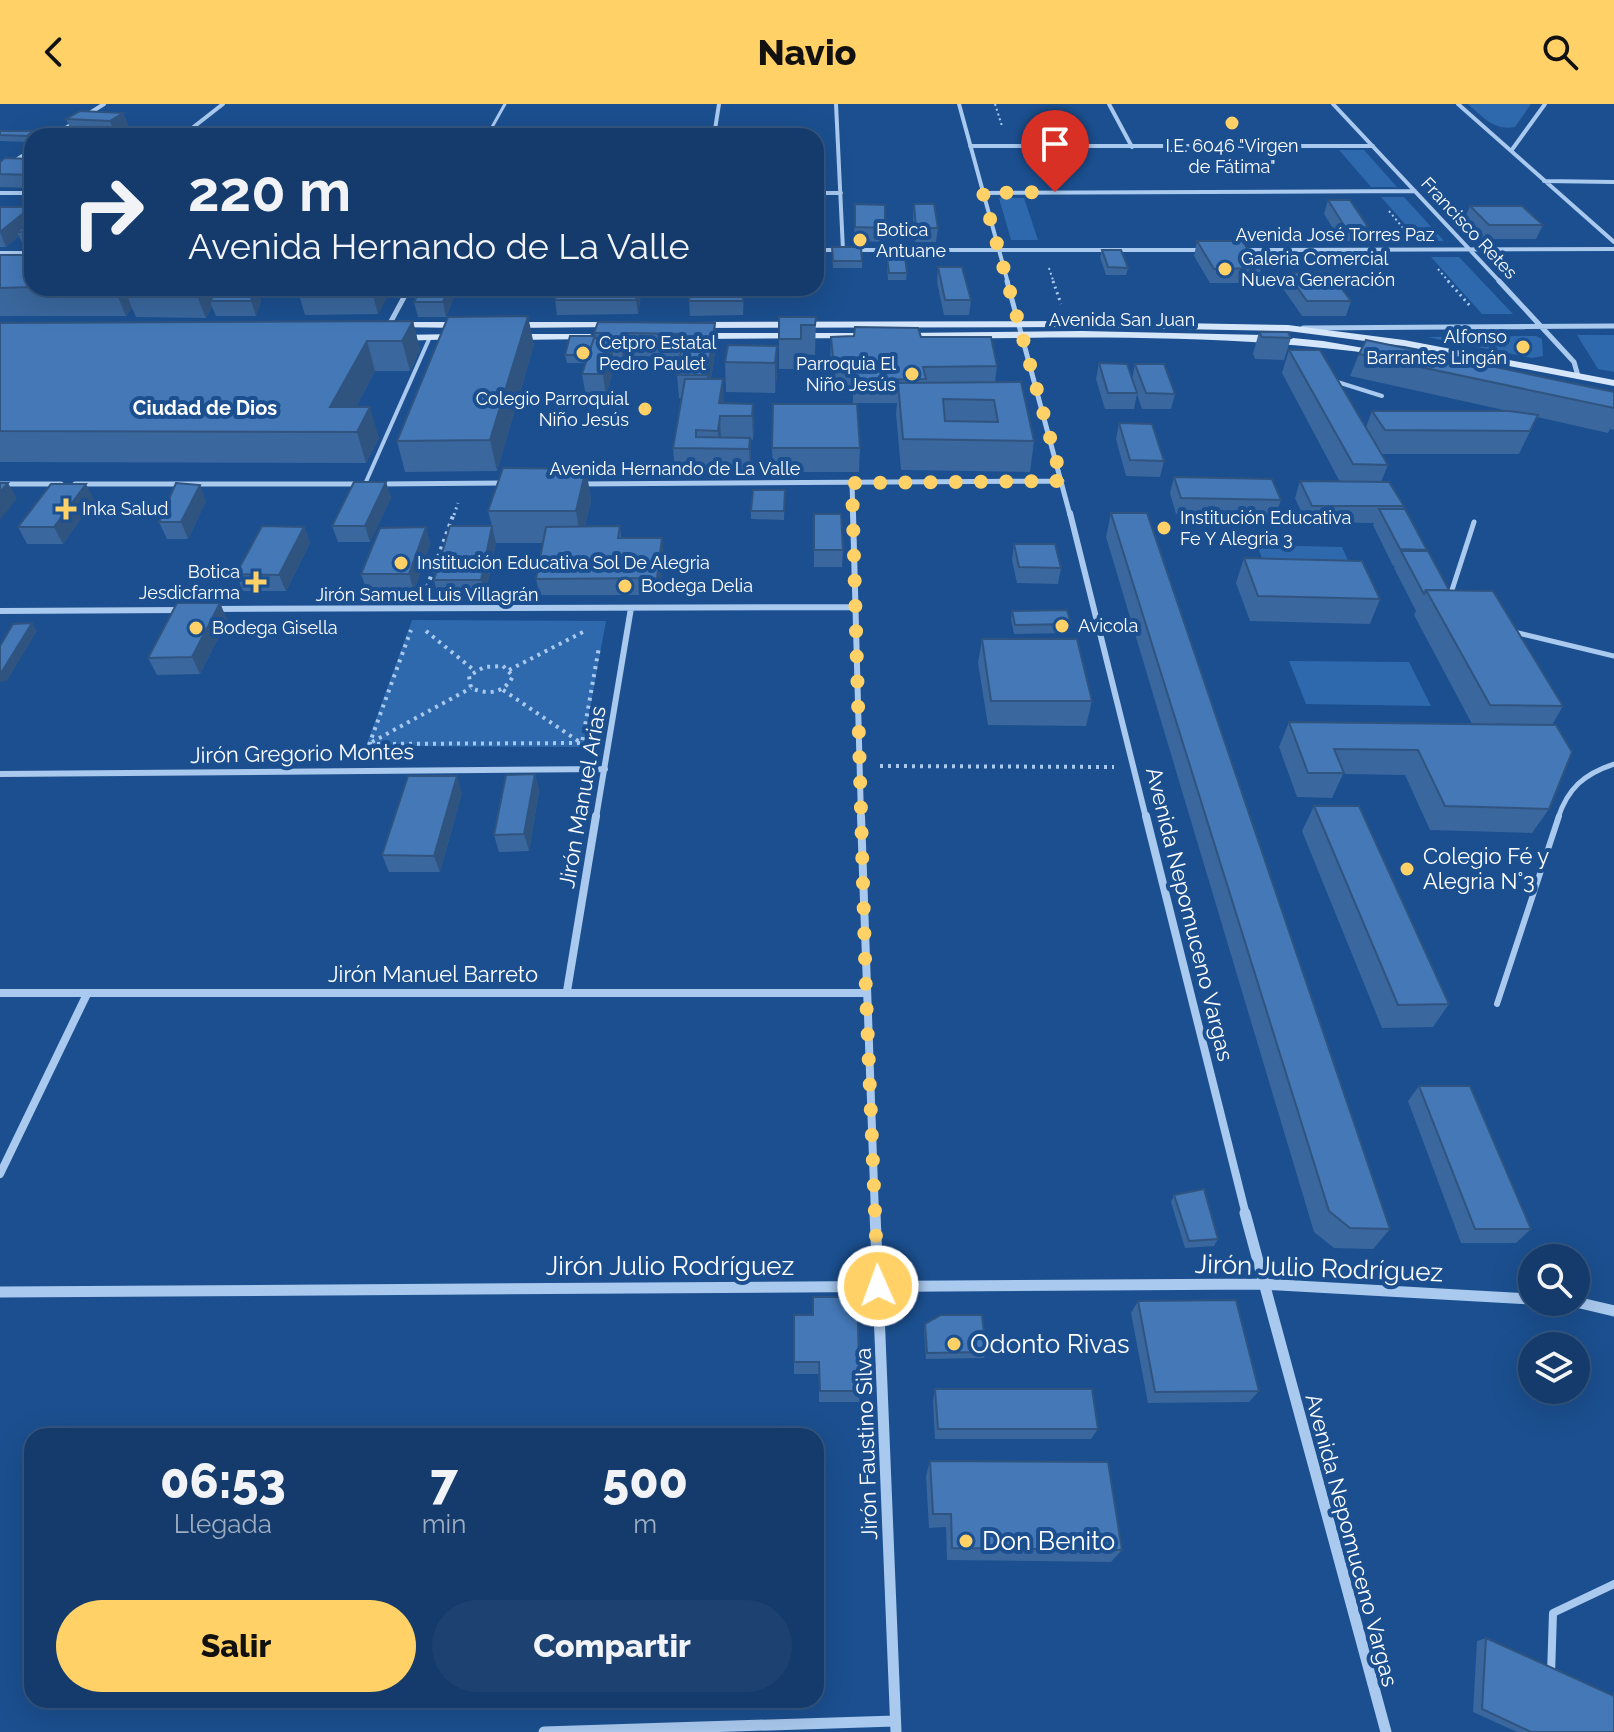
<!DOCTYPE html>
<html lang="es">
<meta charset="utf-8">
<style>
:root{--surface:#143b6b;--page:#1d4271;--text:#f1f3f6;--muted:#9dadc1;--line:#33557e;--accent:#ffd166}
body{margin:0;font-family:Raleway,sans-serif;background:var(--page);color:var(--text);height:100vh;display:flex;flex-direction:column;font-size:30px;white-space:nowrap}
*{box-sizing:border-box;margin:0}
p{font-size:26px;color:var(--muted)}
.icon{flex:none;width:44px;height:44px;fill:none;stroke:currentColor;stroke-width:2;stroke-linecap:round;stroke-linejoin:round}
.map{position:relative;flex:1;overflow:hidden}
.side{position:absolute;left:24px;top:1324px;width:800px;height:280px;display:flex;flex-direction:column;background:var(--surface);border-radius:24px;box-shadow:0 8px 32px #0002,0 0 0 2px var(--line)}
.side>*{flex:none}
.guide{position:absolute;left:24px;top:24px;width:800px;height:168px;border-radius:24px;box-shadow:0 8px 32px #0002,0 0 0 2px var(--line);background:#143b6b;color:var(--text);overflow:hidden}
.buttons{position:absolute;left:1518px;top:1140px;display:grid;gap:16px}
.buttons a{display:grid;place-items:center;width:72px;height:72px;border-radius:50%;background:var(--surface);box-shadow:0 8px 32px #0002,0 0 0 2px var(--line);font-size:40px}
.pin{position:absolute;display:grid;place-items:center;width:68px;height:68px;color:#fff;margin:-82px -34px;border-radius:50% 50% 50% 0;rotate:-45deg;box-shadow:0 0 8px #0007}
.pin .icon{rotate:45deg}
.me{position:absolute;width:88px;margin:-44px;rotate:358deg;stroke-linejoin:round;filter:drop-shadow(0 0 6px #0008)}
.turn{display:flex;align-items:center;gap:28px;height:168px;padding:0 32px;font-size:36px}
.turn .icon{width:104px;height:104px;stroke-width:2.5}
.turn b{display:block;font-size:56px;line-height:68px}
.eta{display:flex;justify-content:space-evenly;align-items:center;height:136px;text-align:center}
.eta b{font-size:48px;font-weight:800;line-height:56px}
.primary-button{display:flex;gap:16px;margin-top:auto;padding:16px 32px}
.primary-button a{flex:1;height:92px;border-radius:48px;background:var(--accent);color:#111;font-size:32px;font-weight:800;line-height:92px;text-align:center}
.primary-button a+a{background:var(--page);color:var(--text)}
header{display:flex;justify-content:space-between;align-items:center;height:104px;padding:0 32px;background:var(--accent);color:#111;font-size:36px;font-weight:800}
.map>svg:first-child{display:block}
.green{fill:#2e69ad}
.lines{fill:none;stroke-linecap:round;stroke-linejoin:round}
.path-far2{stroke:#a9c9ee;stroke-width:2;stroke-dasharray:2 3;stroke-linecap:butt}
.path-far1{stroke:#a9c9ee;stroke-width:3;stroke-dasharray:2 4;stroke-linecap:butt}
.path{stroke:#a9c9ee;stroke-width:4;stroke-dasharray:3 5;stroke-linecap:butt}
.service-far3{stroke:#a9c9ee;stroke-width:4}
.service-far2{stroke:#a9c9ee;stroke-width:5}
.service-far1{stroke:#a9c9ee;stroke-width:6}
.service{stroke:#a9c9ee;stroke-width:8}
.pedestrian{stroke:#a9c9ee;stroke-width:3}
.minor-far4{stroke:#a9c9ee;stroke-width:4}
.minor-far3{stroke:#a9c9ee;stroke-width:5}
.minor-far2{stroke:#a9c9ee;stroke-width:6}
.minor-far1{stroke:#a9c9ee;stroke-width:8}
.minor{stroke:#a9c9ee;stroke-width:11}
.secondary{fill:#d6e6fa;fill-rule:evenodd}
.wall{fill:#3a679d}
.shaded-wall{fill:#305480}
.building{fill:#4478b7;stroke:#305480;stroke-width:2;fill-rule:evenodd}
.route{stroke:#ffd166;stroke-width:14;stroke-dasharray:0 25.2}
.poi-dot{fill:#ffd166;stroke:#1b4f8f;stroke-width:3}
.labels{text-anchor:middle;stroke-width:8;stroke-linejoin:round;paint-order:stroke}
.far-poi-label{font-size:18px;fill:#fff;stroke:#1b4f8f;text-anchor:start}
.far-street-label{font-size:18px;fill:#fff;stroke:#1b4f8f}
.far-neighbourhood-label{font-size:20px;font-weight:bold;fill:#fff;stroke:#1b4f8f}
.street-label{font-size:22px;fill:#fff;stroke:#1b4f8f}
.poi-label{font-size:22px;fill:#fff;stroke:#1b4f8f;text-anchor:start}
.near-street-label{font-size:26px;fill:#fff;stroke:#1b4f8f}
.near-poi-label{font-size:26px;fill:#fff;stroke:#1b4f8f;text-anchor:start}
</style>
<header><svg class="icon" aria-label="back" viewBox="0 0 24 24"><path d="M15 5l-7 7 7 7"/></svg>Navio<svg class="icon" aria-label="search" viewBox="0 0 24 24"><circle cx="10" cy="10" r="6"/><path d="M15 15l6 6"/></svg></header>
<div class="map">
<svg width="1614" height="1628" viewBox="0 0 1614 1628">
<rect width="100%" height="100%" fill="#1b4f8f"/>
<path class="green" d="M1468,0h63l-16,23c-21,4 -32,-10 -47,-23z
M1339,46h25l33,37h-26z
M1381,93h23l40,44h-24z
M999,94h25l14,42h-27z
M1431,153h28l54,57h-31z
M1577,231h37v37l-16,-3z
M1536,232l6,3 1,17 -11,2 -105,-21z
M1257,441l85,2 11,24 -87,-2z
M412,516l194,1 -23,126 -217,-1z
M1289,557l120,1 22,44 -125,-2z"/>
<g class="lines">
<path class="path-far2" d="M995,0l7,22
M1389,107l14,17
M1049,164l5,15
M1438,165l12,14"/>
<path class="path-far1" d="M1053,177l8,23
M1448,177l23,26
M454,411l4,-12"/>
<path class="path" d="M427,483l27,-74
M426,527l49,40
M503,562l10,10c-9,18 -25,19 -42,12l-2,-12 15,-9z
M509,566l74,-38
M503,586l78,53
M372,638l99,-54
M369,640l213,-1 17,-96
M369,641l42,-115
M880,662l234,1"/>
<path class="service-far3" d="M1331,276l51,16
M365,380l65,-147"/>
<path class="service-far2" d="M1457,493l-5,-7 22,-68
M1514,528l100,24
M1558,714c10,-30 26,-44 56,-54"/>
<path class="service-far1" d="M1497,900l62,-188"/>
<path class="service" d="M1551,1570l2,-61 61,-29"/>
<path class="pedestrian" d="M487,32l18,-32"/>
<path class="minor-far4" d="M836,0l7,146
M959,0l49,179
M1109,0l23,43
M1333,0l168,179
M1458,0l156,138
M53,32l51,-32
M182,32l41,-32
M714,32l5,-32
M970,42h403
M1511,47l34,-47
M0,66l32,-20
M1544,77l70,1
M0,89h32
M816,89h25
M983,89l432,-2
M816,146h387
M1241,146l373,-1
M0,149h32"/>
<path class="minor-far3" d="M1007,177l63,234
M1499,177l75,81 4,14
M389,221l20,-37
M1303,224l311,-2
M852,379l1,32
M0,380h61
M75,380h286
M379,380l126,-1
M579,380l483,-3"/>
<path class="minor-far2" d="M853,409l8,305
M1070,409l76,305
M213,505l642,-2
M0,507l183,-1
M0,670l605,-5
M596,714l35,-210"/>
<path class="minor-far1" d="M861,712l14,399
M1146,712l100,399
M567,887l29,-175
M0,889h866
M0,1070l87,-180"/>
<path class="minor" d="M875,1109l21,519
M1245,1109l141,519
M0,1188l1263,-8 269,15
M1576,1198l38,9
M544,1628l351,-11"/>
<path class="secondary" d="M1067,217l221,4 116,15 210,40v6l-210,-40 -116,-15 -221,-4 -371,1 -5,-3 5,-3z
M392,218h73l5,3 -5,3 -76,-1v-4z
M617,218l5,3 -2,2 -112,1 -5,-3 5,-3z
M1082,227l181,4 60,6 64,11 -5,3c-160,-23 -319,-17 -480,-16l-5,-3 5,-3z
M870,229l5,3 -2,2 -179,1 -5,-3 5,-3z
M458,230l5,3 -2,2 -63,2 -5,-3 5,-3z
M590,230l5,3 -2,2 -79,1 -5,-3 5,-3z"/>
</g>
<path class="wall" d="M123,9l5,12 -13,9 -43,-2 -6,-13z
M0,27h33l2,5h-3l-2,6 -30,-1z
M32,55v29l-32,-1v-25z
M1328,96l40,27 -5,14h-22l-17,-27z
M855,100l30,24 -1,14 -30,-1z
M914,100l24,24 -2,14h-21l-2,-24z
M1470,102l73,19 -7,14h-53l-19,-19z
M0,103l32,3v37l-8,-1 -5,-10 -13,11h-6z
M1197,137l64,27 -4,15h-47l-16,-27z
M832,143l30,14v7h-29z
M886,145l21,24 -1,7h-18z
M1102,146l26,18 -2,7h-20l-6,-18z
M0,151l32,33h224l5,13 -5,15h-40l-4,-9 -6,11 -70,-1 -4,-9 -6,8h-126z
M938,163l33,33 -2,15h-25l-7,-33z
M1287,169l64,28 -5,15h-44l-20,-29z
M297,184h95l-14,26 -73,1z
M421,184h37l-12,29h-28l-4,-15z
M558,184h84l-4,26 -81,1 -2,-15z
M690,184h54l-1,27 -53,1 -1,-15z
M816,213l-1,38 -14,-1v15h-22v-30z
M413,217l7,29 -10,21h-35l-19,36 23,31 -13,25 -366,-1v-139z
M715,219l1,22 -5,34 13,24 29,1 1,23 -1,13 -3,-1 1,23 -1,10 -75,-1 -2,-23 8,-50h-2l-2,-23 3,-18 -53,-1 -3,11h-10l-8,30h-20l-4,-23 4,-11h-19l-2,-8 30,-19 -1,-3z
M1259,228l32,6 -7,22 -29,-1 -2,-5z
M831,233h90l76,29 -2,16 39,59 -4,31 -129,-2 -5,-56 1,-11h-44v-9l-20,-3 -3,-31z
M534,241l-37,126 -92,1 -8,-31z
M777,242v29l-2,18 -49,-1 -1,-30z
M1289,246l77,77 6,-16h136l-158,-35 9,-22 255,38v38l-4,-1 -2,4 -71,-16 -18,37h-137l6,11 -7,17 23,24 -1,3 46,81 114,116 -11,19 -3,84 -17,24 -102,-3 -25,-55 -62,-1 -11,24 -35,-1 -18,-50 10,-25 183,2 -58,-109 2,-4 -22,-43 1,-2h-2l-20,-41 1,-2 -68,-1 -11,-24 5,-17 40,1 -58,-109z
M1099,259l33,16 3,-15 40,30 -4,15h-29l-5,-15 -3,15h-29l-9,-30z
M1119,319l45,38 -4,16 -34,-1 -10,-37z
M772,344h88l-1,24h-86z
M586,365l5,31 -6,26h35l1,12 43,16 -5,41h-119l-4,-16 7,-36h-47l-11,53 -47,1 -4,-17 58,-54 -4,-15z
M1174,373l107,23 -6,16 -99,-2 -6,-21z
M386,378l5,16 -21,44h-32l-6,-16z
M785,386l-1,30 -33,-1v-8z
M94,396l-31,44h-36l-9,-17z
M206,397l-18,38h-21l-8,-17z
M1111,409l279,716 -17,20 -39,-1 -20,-16 -208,-695z
M814,410l29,36 -1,17h-28z
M304,423l6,16 -24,48h-43l-7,-17z
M426,423l4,17 -16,47h-47l-6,-17z
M1014,440l47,24 -3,16 -41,-1 -5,-23z
M1244,454l136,41 -10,25 -120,-3 -14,-38z
M220,499l7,17 -27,54 -43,1 -9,-17z
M1012,507l59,13 -2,9 -55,1 -3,-15z
M982,535l110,62 -6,25 -98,-1 -10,-62z
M535,670l4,17 -10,60 -30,1 -5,-17z
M462,689l-22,79h-51l-7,-17z
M1314,702l135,198 -16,23 -51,1 -80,-197z
M1419,982l112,143 -15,14h-55l-53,-142z
M1174,1091l44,44 -4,7 -29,2 -14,-46z
M1138,1197l121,90 -10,11 -101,1 -17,-90z
M794,1211l66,76 -1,11h-40v-28h-25z
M925,1220l61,28 -2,6 -58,1 -2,-28z
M935,1285l163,40 -7,10h-156l-2,-38z
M930,1357l192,89 -11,12 -164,-2 -1,-33 -17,1 -3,-52z
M1486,1534l128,94h-97l-44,-20 4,-71z"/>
<path class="shaded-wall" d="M123,9l5,12 -13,9 -5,-13z
M33,27l2,5h-3v5l-2,1 -3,-6z
M31,103l1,19 -15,6 2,4 -13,11 -6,-15z
M114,184h35l-22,7 5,13 -6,8z
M202,184h21l-13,13 2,6 -6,11 -9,-22z
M255,184l6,13 -5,15 -5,-15z
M371,184h21l-14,26z
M449,184h9l-12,29 -3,-15z
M638,184h4l-4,26 -2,-14z
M528,212l6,29 -37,126 -7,-31z
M413,217l7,29 -10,21 -8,-30z
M715,219l1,22 -8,53 -1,-23z
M625,229l2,23 -3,11 -3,-23z
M367,237l8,30 -32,61 -13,-25z
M612,240l2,23 -8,30 -3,-23z
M777,242v29l-2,18v-30z
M723,275l1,24 -2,13 -3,-13z
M753,300l1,23 -1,13 -1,-24z
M370,303l9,31 -13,25 -9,-31z
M720,312l1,23 -2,9 -1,-17z
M750,334l1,24 -1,10 -1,-23z
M586,365l5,31 -10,43 -5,-32z
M386,378l5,16 -21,44 -5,-16z
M8,379l9,16 -17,21v-28z
M86,380l8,16 -31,44 -9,-17z
M200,381l6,16 -18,38 -7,-17z
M492,422l4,17 -11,53 -4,-16z
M304,423l6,16 -24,48 -7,-16z
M426,423l4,17 -16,47 -5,-17z
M662,434l2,16 -5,41 -2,-17z
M220,499l7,17 -27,54 -8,-17z
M32,519l5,8 -30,50 -7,1v-9z
M535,670l4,17 -10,60 -5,-17z
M457,672l5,17 -22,79 -6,-16z"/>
<path class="building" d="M80,7l43,2 -13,8 -44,-2z
M0,27h33l-6,5 -27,-1z
M5,54l27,1v16l-32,-1v-12z
M1328,96h22l18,27h-23z
M855,100l30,1v23l-30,-1z
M914,100h20l4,24h-22z
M1470,102h52l21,19h-54z
M0,103h31l-31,25z
M32,116v12h-15z
M1197,137h45l19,27 -47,1z
M832,143h29l1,14h-29z
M886,145h18l3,24h-18z
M1102,146h19l7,18 -20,-1z
M0,151h32v32l-32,1z
M938,163h24l9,33h-26z
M1329,168l22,29h-44l-20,-28z
M132,184h70l-5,8 -70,-1z
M220,184h35l-4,13h-41z
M421,184h28l-6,14h-29z
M558,184h80l-2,12h-81z
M690,184h53v13h-54z
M528,212l-38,124 -93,1 51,-124z
M779,213h37l-1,8h-14v14h-22z
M413,217l-11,20h-35l-37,66h40l-13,25 -357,-1v-108z
M598,218l117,1 -8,52h-30l7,-41 -59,-1 -4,11h-9l-9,30h-21l12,-36h12l2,-5h-14z
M855,223l63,1 3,9h70l6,29 -74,1 3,12 -72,1v-9l-20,-3 -3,-31 23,-1z
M1259,228h29l3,6 -29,-1z
M570,232h25l-7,19h-23z
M1366,236l248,52v16l-255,-54z
M728,241l49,1 -2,17 -50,-1z
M1289,246h31l68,115 -35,-1z
M1099,259l28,1 10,29h-29z
M1135,260h29l11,30 -29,-1z
M685,275h38l-4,24 34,1 -1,12h-32l-2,15 -22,-1v7l54,1 -1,11 -76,-1z
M1021,278l13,59 -131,-2 -5,-56zM943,295l51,1 4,22 -53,-1z
M773,300h84l3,44h-88z
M1372,307h137l29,4 -8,16 -145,-1z
M1119,319l33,1 12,37 -34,-1z
M503,364l83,1 -10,42h-88z
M1174,373l98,2 9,21 -100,-2z
M1300,377l89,1 15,24h-92z
M354,378h32l-21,44h-33z
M0,379h8l-8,9z
M176,379l24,2 -19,37h-22z
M51,380h35l-32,43h-36z
M753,386h32l-1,21h-33z
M1379,405h26l22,41 -27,-1z
M1111,409h36l243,716 -40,-1 -21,-17z
M814,410h27l2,36h-29z
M262,422l42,1 -25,48 -43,-1z
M450,422h42l-11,54h-47z
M620,422l-2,12h44l-5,40 -121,1 10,-52z
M426,423l-17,47h-48l19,-46z
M1014,440h41l6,24 -42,-1z
M1401,447h27l21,39h-23l-2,4z
M1244,454l118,3 18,38 -122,-3z
M1426,486l67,1 70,115 -73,-1z
M177,499h43l-28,54 -44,1z
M1067,506l4,14 -56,1 -3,-14z
M32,519l-31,50h-1v-27l13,-22z
M982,535h95l15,62h-101z
M1289,618l267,3 16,27 -23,57 -104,-3 -27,-56 -84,-1 10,24h-36z
M535,670l-11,60 -30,1 12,-60z
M408,672h49l-23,80 -52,-1z
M1314,702h45l90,198 -51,1z
M1419,982h51l61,143h-56z
M1204,1085l14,50 -29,2 -15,-46z
M813,1193h44l3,94h-40l-1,-29h-25v-47h19z
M1236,1196l23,91 -104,1 -17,-91z
M941,1211h41l4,37 -59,1 -2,-29z
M935,1285h157l6,40h-160z
M930,1357l178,1 14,88 -170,-2 -1,-34h-18z
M1486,1534l128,58v36h-83l-49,-23z"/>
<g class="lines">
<path class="route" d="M878,1182l-12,-293 -14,-510 210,-2 -79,-288 72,-1"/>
</g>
<g class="poi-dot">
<circle cx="1232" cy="19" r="8"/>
<circle cx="860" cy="136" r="8"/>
<circle cx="1225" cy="165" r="8"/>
<circle cx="1523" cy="243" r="8"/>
<circle cx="583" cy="249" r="8"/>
<circle cx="912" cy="270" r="8"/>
<circle cx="645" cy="305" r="8"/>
<path d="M62 393h8v8h8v8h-8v8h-8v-8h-8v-8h8z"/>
<circle cx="1164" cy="424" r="8"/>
<circle cx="401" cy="459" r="8"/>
<path d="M252 466h8v8h8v8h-8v8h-8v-8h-8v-8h8z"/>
<circle cx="625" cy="482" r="8"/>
<circle cx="1062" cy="522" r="8"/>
<circle cx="196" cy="524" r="8"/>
<circle cx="1407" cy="765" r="8"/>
<circle cx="954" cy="1240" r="8"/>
<circle cx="966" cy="1437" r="8"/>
</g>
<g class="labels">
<g class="far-poi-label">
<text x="1232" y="48" text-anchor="middle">I.E. 6046 "Virgen<tspan x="1232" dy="21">de Fátima"</tspan></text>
<text x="876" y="132">Botica<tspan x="876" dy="21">Antuane</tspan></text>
<text x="1241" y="161">Galeria Comercial<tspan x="1241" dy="21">Nueva Generación</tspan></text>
<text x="1507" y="239" text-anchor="end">Alfonso<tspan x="1507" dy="21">Barrantes Lingán</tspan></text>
<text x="599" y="245">Cetpro Estatal<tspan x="599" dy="21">Pedro Paulet</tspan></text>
<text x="896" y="266" text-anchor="end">Parroquia El<tspan x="896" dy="21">Niño Jesús</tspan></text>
<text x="629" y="301" text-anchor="end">Colegio Parroquial<tspan x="629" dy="21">Niño Jesús</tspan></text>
<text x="82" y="411">Inka Salud</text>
<text x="1180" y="420">Institución Educativa<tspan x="1180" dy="21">Fe Y Alegria 3</tspan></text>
<text x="417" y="465">Institución Educativa Sol De Alegria</text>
<text x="240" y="474" text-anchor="end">Botica<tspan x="240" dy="21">Jesdicfarma</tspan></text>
<text x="641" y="488">Bodega Delia</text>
<text x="1078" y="528">Avicola</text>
<text x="212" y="530">Bodega Gisella</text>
</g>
<g class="far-street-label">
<text transform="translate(1469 124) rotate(47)" y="6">Francisco Retes</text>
<text x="1335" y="137">Avenida José Torres Paz</text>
<text x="1122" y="222">Avenida San Juan</text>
<text x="675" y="371">Avenida Hernando de La Valle</text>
<text x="427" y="497">Jirón Samuel Luis Villagrán</text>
</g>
<g class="far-neighbourhood-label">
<text x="205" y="311">Ciudad de Dios</text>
</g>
<g class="street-label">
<text transform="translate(302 649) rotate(-1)" y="8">Jirón Gregorio Montes</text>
<text transform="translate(582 693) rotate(-80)" y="8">Jirón Manuel Arias</text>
<text transform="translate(1190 810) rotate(76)" y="8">Avenida Nepomuceno Vargas</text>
<text x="433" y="878">Jirón Manuel Barreto</text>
<text transform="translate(866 1340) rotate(-92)" y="8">Jirón Faustino Silva</text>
<text transform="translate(1352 1436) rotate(75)" y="8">Avenida Nepomuceno Vargas</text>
</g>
<g class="poi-label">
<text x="1423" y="760">Colegio Fé y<tspan x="1423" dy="25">Alegria N°3</tspan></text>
</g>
<g class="near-street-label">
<text x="670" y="1171">Jirón Julio Rodríguez</text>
<text transform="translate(1319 1164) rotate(2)" y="9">Jirón Julio Rodríguez</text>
</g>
<g class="near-poi-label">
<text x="970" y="1249">Odonto Rivas</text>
<text x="982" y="1446">Don Benito</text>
</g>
</g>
</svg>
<div class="buttons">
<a><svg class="icon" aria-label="search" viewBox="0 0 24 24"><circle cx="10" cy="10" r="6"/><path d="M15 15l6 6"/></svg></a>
<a><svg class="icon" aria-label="layers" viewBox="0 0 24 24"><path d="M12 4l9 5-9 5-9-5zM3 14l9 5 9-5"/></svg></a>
</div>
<div class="pin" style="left:1055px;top:88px;background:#d93025"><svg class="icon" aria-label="arrive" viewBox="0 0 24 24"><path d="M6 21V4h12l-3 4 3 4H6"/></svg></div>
<svg class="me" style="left:878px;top:1182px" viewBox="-20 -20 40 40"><circle r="17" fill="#ffd166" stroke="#fff" stroke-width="3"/><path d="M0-11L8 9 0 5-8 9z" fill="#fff"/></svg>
<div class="guide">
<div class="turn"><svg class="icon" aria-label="right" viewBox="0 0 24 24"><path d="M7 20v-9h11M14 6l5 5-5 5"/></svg><div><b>220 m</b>Avenida Hernando de La Valle</div></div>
</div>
<section class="side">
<div class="eta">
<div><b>06:53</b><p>Llegada</p></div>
<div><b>7</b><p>min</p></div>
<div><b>500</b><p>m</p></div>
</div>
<div class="primary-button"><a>Salir</a><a>Compartir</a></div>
</section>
</div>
